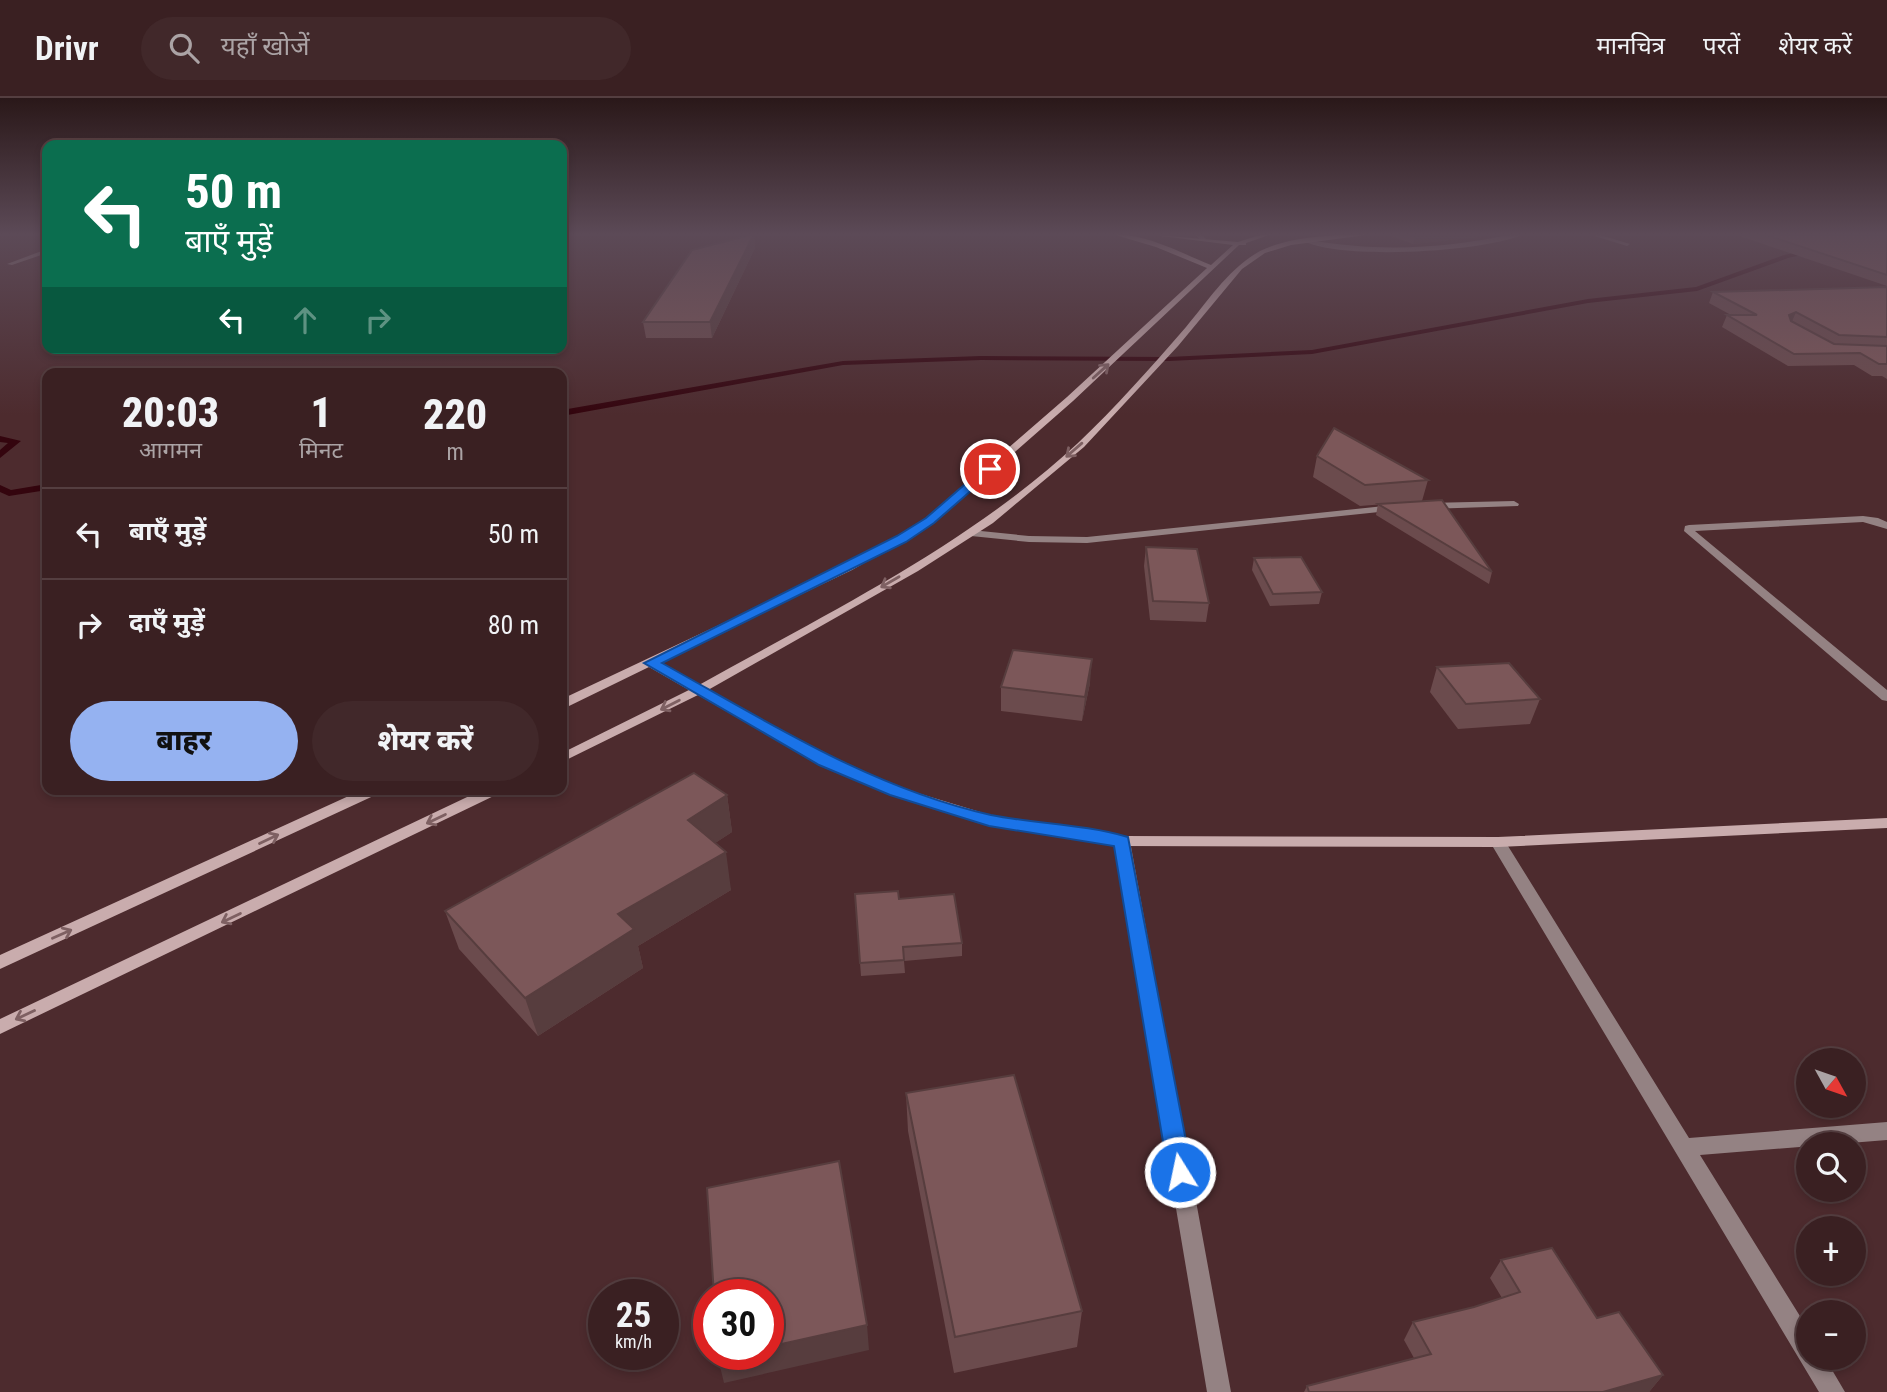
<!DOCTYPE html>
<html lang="hi">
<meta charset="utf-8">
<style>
:root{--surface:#3a2022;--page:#41282a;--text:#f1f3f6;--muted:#aba3a5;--line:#543e40;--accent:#95b2f1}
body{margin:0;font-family:"Roboto Condensed","Noto Sans Devanagari",sans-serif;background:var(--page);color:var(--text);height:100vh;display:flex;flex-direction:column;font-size:26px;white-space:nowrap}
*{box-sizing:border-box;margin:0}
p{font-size:23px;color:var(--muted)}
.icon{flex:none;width:38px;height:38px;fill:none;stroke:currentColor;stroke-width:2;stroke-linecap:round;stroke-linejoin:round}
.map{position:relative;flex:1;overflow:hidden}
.panel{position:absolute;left:42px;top:270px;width:525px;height:427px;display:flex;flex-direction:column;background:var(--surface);border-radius:14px;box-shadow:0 4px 10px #0003,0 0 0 2px var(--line)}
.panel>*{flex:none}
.top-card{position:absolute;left:42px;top:42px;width:525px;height:214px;border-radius:14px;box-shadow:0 4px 10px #0003,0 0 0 2px var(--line);background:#0b6e4f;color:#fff;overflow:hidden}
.needle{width:46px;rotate:130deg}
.buttons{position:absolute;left:1796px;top:950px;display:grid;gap:14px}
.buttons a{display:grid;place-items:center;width:70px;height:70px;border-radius:50%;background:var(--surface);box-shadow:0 4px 10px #0003,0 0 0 2px var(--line);font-size:35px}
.speed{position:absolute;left:588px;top:1181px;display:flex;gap:14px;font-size:35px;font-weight:700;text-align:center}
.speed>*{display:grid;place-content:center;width:91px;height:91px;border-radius:50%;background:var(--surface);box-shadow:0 4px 10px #0003,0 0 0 2px var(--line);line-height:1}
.speed small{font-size:18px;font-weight:400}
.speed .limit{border:10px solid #d22;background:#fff;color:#111}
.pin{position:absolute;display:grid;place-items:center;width:60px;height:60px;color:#fff;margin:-30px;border:4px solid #fff;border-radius:50%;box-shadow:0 2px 7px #0007}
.me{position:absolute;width:77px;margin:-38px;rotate:350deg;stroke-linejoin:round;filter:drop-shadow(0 0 5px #0008)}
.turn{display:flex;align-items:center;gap:24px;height:147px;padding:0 28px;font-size:32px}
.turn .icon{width:91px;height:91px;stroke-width:2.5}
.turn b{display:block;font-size:49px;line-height:60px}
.lanes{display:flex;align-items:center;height:66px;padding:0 28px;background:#0003;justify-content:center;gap:35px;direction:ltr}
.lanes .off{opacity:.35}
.eta{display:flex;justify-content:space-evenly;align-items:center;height:119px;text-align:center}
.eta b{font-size:42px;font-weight:800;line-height:49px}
.cta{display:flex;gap:14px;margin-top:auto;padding:14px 28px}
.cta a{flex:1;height:80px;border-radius:42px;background:var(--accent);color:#111;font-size:28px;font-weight:800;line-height:80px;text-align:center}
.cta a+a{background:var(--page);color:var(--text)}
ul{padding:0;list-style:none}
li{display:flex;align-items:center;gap:21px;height:91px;padding:0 28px;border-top:2px solid var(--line)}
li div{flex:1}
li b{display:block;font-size:26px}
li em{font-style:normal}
header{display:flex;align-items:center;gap:42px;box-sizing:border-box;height:98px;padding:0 35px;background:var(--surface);border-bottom:2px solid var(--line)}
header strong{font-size:33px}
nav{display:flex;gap:38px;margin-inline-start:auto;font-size:24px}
.search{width:490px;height:63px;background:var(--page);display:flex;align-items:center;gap:18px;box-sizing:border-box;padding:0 24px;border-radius:38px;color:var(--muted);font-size:26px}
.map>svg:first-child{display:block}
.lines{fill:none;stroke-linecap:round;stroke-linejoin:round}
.stream{fill:#34050e;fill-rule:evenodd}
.street{fill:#948283;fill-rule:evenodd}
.secondary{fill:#c9acad;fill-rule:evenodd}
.wall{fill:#6b4b4d}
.shaded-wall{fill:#573d3e}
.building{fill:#7c5759;stroke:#573d3e;stroke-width:2}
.oneway{stroke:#7e6062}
.route{fill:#1a73e8;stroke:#114b97;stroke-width:2}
</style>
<header>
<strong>Drivr</strong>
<div class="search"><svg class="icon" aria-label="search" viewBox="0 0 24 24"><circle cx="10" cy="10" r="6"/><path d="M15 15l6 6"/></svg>यहाँ खोजें</div>
<nav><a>मानचित्र</a><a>परतें</a><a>शेयर करें</a></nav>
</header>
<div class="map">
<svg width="1887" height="1294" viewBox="0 0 1887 1294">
<rect width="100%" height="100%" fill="#4d2b2e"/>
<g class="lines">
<path class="stream" d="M1813,151l2,3 -27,6 -91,33 -109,12 -276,51 -143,7 -188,-1 -138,5 -281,51v-6l281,-49 138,-5 188,1 143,-7 276,-51 108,-12 88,-32z
M0,338l21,5 -21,17v-8l8,-7 -8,-1z
M47,386v6l-38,6 -9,-4v-7l11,5z"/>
<path class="street" d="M1194,136h7l5,5 -5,1z
M1513,136h11c-39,18 -179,26 -218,8l3,-2c69,12 135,9 204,-6z
M1588,136h9l33,10 -3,2z
M47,151v4l-35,12 -5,-1z
M1514,403l5,3 -1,2 -90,3 -5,-3 5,-3z
M1394,407l4,1v4l-311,33 -58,-1 -58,-6 -5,-3 5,-3 58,6 58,1z
M1863,418l15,2 9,4v7l-24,-7 -168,9 192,159v11l-5,-1 -198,-169 1,-5 4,-1z
M1122,738l5,1 3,4 101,551h-24l-93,-551 3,-4z
M1498,739l5,1 186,300 198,-16v18l-187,15 108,174v29h17l20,34h-26l-329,-550 3,-4z"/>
<path class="secondary" d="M1112,136c33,-1 69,19 99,31l22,-20 -88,-11 93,8 25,-8h9l-26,9v2h-7l-166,156 -139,122 -82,47 -193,92 40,23c130,-73 268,-139 379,-242 36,-34 75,-78 108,-116 22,-26 43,-59 74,-76 29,-15 81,-17 114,-17l-83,11 -26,8 -23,16 -64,77 -94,101 -91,76 -75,48 -210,119 121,68 72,30 89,27 132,21 376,1 389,-19v10l-389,19 -376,-1 -133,-21 -98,-31 -72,-30 -121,-69 -136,67v-9l127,-63 -40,-23 -82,40 -5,1v-9l282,-133 82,-47 141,-122 140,-129 -51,-21z
M364,691h20l-2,3 -382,177v-14z
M484,691h20l-2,3 -502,242v-15z"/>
</g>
<path class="wall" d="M754,136l1,14 -43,90h-66l-3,-16z
M1386,136h102l-1,2 -74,8z
M1734,136h153v52z
M1887,189v92l-5,-3h-10l-18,-11 -66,1 -66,-39 5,-12h4l-22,-12 4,-11z
M1317,358l111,24 -6,21 -62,5 -47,-29z
M1378,406l114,68 -3,12 -113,-69z
M1146,449l63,56 -3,19 -56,-2 -6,-54z
M1254,460l68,34 -3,12 -49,2 -18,-36z
M1437,569l103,32 -10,25 -72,5 -28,-37z
M1090,585l-8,38 -81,-10v-24z
M727,697l5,37 -17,11 16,47 -93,56 5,22 -105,68 -79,-87 -14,-38z
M855,796l44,5 63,44v13l-58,5 1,12 -44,3z
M906,995l176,218 -5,36 -123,26 -46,-242z
M1501,1162l96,58 66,57 -14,17h-345l3,-6 107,-28 -10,-18 9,-18 61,-15 28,-9 -12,-20z"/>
<path class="shaded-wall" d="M754,136l1,14 -43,90 -2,-16z
M1442,136h46l-1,2 -74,8 2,-7z
M1796,214l-5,12 -2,-9z
M1092,561l-2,24 -8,38 3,-24z
M727,697l5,37 -38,25 -6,-37z
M726,754l5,38 -93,56 5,22 -105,68 -13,-38 93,-84z
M867,1227l2,25 -145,33 -6,-25 16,-4h34v-7z
M1663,1277l-14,17h-46z"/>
<path class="building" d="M754,136l-44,88h-67l49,-72z
M1408,136h34l-27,3z
M1763,136h124v41z
M1887,189v50l-48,-2 -43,-23 -7,3 2,6 43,23 53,2v18h-8l-19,-11 -66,1 -67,-39h30l-44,-23z
M1334,330l94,52 -63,5 -48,-29z
M1442,402l50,72 -114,-68z
M1146,449l51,2 12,54 -56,-2z
M1301,459l21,35 -49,2 -19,-36z
M1013,552l79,9 -7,38 -84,-10z
M1509,565l31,36 -74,5 -29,-37z
M694,675l33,22 -39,25 38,32 -108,62 16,15 -109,69 -80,-87z
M898,793l1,8 55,-5 8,49 -59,4 1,13 -44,3 -5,-69z
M1014,977l68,236 -127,26 -49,-244z
M839,1063l28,164 -99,22v-52h-54l-7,-107z
M1552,1150l45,70 22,-6 44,63 -60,17h-294l-2,-6 124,-32 -18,-32 61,-15 46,-15 -19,-32z
M717,1256h17l-16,4z"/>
<defs><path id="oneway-shaft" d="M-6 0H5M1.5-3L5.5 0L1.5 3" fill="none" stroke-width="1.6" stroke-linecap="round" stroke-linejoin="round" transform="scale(1.75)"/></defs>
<g class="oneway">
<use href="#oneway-shaft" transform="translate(1101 273) rotate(-42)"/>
<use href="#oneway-shaft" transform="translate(1074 352) rotate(139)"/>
<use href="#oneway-shaft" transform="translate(890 484) rotate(150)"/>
<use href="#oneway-shaft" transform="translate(670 607) rotate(153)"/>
<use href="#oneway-shaft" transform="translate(436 721) rotate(154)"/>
<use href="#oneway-shaft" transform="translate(269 741) rotate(-25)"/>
<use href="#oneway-shaft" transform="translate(231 820) rotate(154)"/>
<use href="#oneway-shaft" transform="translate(62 836) rotate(-24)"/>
<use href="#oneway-shaft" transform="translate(25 917) rotate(155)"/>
</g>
<linearGradient id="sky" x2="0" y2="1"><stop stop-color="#2a1819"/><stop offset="0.43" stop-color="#5c4a57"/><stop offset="1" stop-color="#5c4a57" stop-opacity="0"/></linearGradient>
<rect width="1887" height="317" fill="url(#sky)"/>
<path class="route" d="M986,368l10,3 -62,54 -28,19 -244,121c106,59 209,125 329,152 45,9 93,9 137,22l64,335 -4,7 -8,3 -8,-3 -4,-7 -54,-326 -125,-20 -99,-31 -71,-30 -175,-102 253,-127 29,-18z"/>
</svg>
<div class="buttons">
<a><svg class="needle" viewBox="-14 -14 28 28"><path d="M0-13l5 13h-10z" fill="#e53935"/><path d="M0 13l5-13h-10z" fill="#aba3a5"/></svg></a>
<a><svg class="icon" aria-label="search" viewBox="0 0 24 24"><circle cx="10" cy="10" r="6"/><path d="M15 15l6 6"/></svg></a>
<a>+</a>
<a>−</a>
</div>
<div class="speed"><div>25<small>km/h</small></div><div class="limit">30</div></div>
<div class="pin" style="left:990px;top:371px;background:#d93025"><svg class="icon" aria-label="arrive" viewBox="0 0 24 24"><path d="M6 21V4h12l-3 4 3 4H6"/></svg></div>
<svg class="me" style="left:1180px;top:1074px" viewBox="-20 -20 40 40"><circle r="17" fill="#1a73e8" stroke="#fff" stroke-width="3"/><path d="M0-11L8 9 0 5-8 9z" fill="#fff"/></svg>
<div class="top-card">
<div class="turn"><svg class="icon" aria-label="left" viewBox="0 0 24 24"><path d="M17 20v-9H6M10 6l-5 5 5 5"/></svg><div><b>50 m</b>बाएँ मुड़ें</div></div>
<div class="lanes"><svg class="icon" aria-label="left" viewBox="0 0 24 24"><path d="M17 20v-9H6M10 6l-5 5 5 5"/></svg><svg class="icon off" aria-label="ahead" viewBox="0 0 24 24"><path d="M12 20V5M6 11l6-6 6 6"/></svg><svg class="icon off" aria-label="right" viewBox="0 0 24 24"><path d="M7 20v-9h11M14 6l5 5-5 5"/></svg></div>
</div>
<section class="panel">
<div class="eta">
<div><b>20:03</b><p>आगमन</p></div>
<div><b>1</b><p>मिनट</p></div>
<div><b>220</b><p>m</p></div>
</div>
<ul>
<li><svg class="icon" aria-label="left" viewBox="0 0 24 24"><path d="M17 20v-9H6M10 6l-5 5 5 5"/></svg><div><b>बाएँ मुड़ें</b></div><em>50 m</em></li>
<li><svg class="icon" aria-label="right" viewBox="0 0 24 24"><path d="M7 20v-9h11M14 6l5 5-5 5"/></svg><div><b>दाएँ मुड़ें</b></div><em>80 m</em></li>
</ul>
<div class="cta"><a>बाहर</a><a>शेयर करें</a></div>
</section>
</div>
